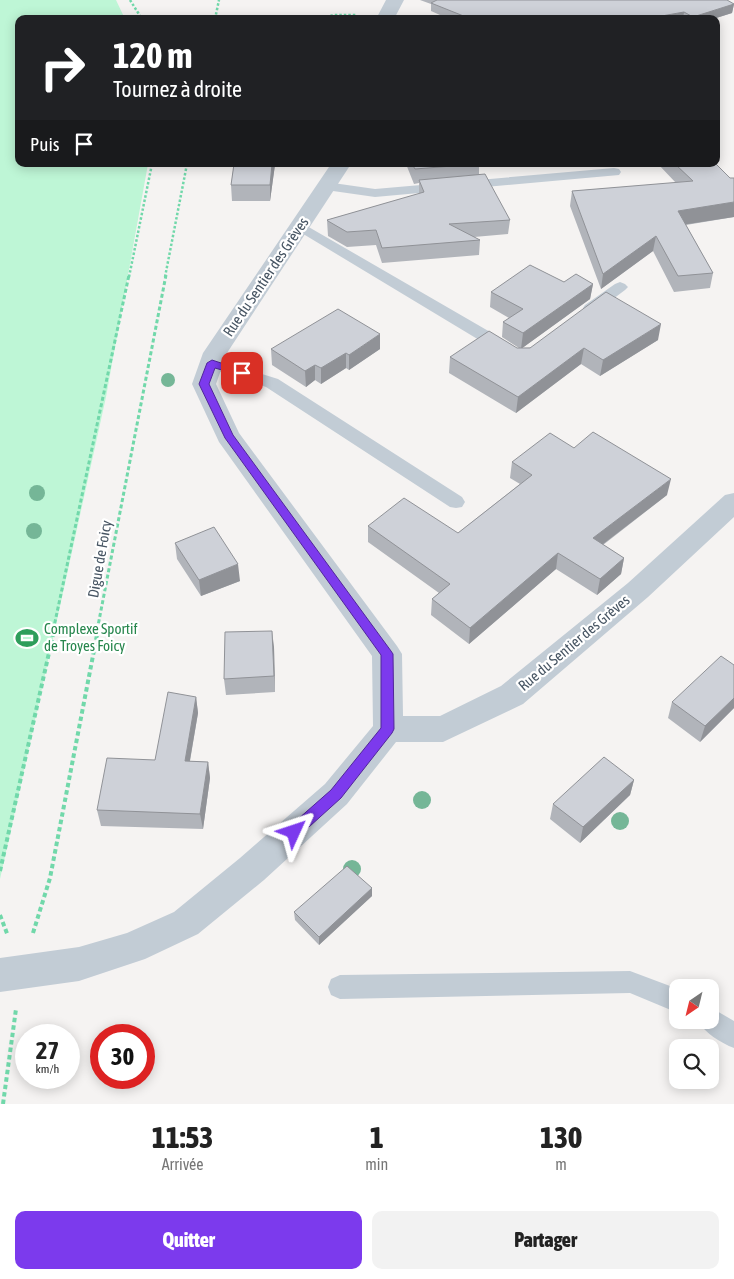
<!DOCTYPE html>
<html lang="fr">
<meta charset="utf-8">
<style>
:root{--surface:#fff;--page:#f2f2f2;--text:#222;--muted:#767676;--accent:#7c3aed}
body{margin:0;font-family:"Asap Condensed",sans-serif;background:var(--page);color:var(--text);height:100vh;display:flex;flex-direction:column;font-size:19px;white-space:nowrap}
*{box-sizing:border-box;margin:0}
p{font-size:16px;color:var(--muted)}
.icon{flex:none;width:28px;height:28px;fill:none;stroke:currentColor;stroke-width:2;stroke-linecap:round;stroke-linejoin:round}
.map{position:relative;height:1104px;overflow:hidden}
.panel{display:flex;flex-direction:column;background:var(--surface);flex:1}
.panel>*{flex:none}
.top-card{position:absolute;left:15px;top:15px;width:705px;height:152px;border-radius:10px;box-shadow:0 2px 12px #0003;background:#202124;color:#fff;overflow:hidden}
.needle{width:32px;rotate:215deg}
.controls{position:absolute;left:669px;top:979px;display:grid;gap:10px}
.controls a{display:grid;place-items:center;width:50px;height:50px;border-radius:10px;background:var(--surface);box-shadow:0 2px 12px #0003;font-size:25px}
.speed{position:absolute;left:15px;top:1024px;display:flex;gap:10px;font-size:25px;font-weight:700;text-align:center}
.speed>*{display:grid;place-content:center;width:65px;height:65px;border-radius:50%;background:var(--surface);box-shadow:0 2px 12px #0003;line-height:1}
.speed small{font-size:12px;font-weight:400}
.speed .limit{border:8px solid #d22;background:#fff;color:#111}
.pin{position:absolute;display:grid;place-items:center;width:42px;height:42px;color:#fff;margin:-21px;border-radius:10px;box-shadow:0 2px 8px #0006}
.me{position:absolute;width:55px;margin:-28px;rotate:48deg;stroke-linejoin:round;filter:drop-shadow(0 0 4px #0008)}
.turn{display:flex;align-items:center;gap:18px;height:105px;padding:0 15px;font-size:22px}
.turn .icon{width:65px;height:65px;stroke-width:2.5}
.turn b{display:block;font-size:35px;line-height:42px}
.then{display:flex;align-items:center;height:48px;padding:0 15px;background:#0003;gap:10px;font-size:19px}
.eta{display:flex;justify-content:space-evenly;align-items:center;height:85px;text-align:center}
.eta b{font-size:30px;font-weight:800;line-height:35px}
.button{display:flex;gap:10px;margin-top:auto;padding:10px 15px}
.button a{flex:1;height:58px;border-radius:10px;background:var(--accent);color:#fff;font-size:20px;font-weight:800;line-height:58px;text-align:center}
.button a+a{background:var(--page);color:var(--text)}
.map>svg:first-child{display:block}
.green{fill:#bef6d6}
.lines{fill:none;stroke-linecap:round;stroke-linejoin:round}
.path-far2{stroke:#71d8aa;stroke-width:2.5;stroke-dasharray:2.5 2;stroke-linecap:butt}
.path-far1{stroke:#71d8aa;stroke-width:3;stroke-dasharray:4 2.5;stroke-linecap:butt}
.path{stroke:#71d8aa;stroke-width:4;stroke-dasharray:4.5 3;stroke-linecap:butt}
.service{fill:#c2ccd5;fill-rule:evenodd}
.minor{fill:#c2ccd5;fill-rule:evenodd}
.tree{fill:#75b697}
.wall{fill:#b1b4ba}
.shaded-wall{fill:#909297}
.building{fill:#ced1d8;stroke:#909297}
.route{fill:#7c3aed;stroke:#51269a}
.labels{text-anchor:middle;stroke-width:4.5;stroke-linejoin:round;paint-order:stroke}
.street-label{font-size:15px;fill:#475563;stroke:#fff}
.leisure-label{font-size:15px;fill:#27864d;stroke:#fff;text-anchor:start}
</style>
<div class="map">
<svg width="734" height="1104" viewBox="0 0 734 1104">
<rect width="100%" height="100%" fill="#f5f3f2"/>
<path class="green" d="M0,0h116l9,19h-106v145h129l-42,233 -106,482z"/>
<g class="lines">
<path class="path-far2" d="M130,0l12,19
M215,19l4,-19
M322,19l11,-4h24
M129,277l23,-113
M165,277l22,-113"/>
<path class="path-far1" d="M52,636l77,-361
M96,636l70,-361"/>
<path class="path" d="M0,871l53,-236
M0,915l8,21
M33,933l17,-55 47,-243
M3,1104l13,-95"/>
<path class="service" d="M614,168l5,1 2,3 -2,3 -244,22 -49,-7 -7,-4 7,-4 49,7z
M300,222l211,122 2,4 -2,4h-12l-204,-123 -2,-3 2,-3z
M620,282l5,2 3,3 -3,3 -28,21h-12l-2,-3 2,-3 30,-21z
M211,358l67,21 184,118 3,5 -3,5 -6,1 -6,-1 -184,-120 -61,-20 -2,-4 2,-4z
M630,971l48,18v24l-48,-20 -290,6 -9,-4 -3,-8 3,-8 9,-4z
M710,1007l24,14v27c-13,-5 -30,-15 -36,-28h12z"/>
<path class="minor" d="M386,0h18l-10,19h-18z
M331,164h20l-124,189 -11,31 23,49 158,213 5,8 1,62h37l61,-30 127,-103 97,-88 9,-2v24l-86,80 -125,107 -80,38h-47l-49,62 -83,76 -66,54 -53,25 -66,22 -79,11v-34l79,-11 48,-14 47,-21 66,-54 85,-74 48,-58 -1,-70 -153,-214 -27,-58 11,-31z"/>
</g>
<g class="tree">
<circle cx="168" cy="380" r="7"/>
<circle cx="37" cy="493" r="8"/>
<circle cx="34" cy="531" r="8"/>
<circle cx="422" cy="800" r="9"/>
<circle cx="620" cy="821" r="9"/>
<circle cx="352" cy="869" r="9"/>
</g>
<path class="wall" d="M420,0h307l7,4 -2,9 -19,6h-264l-18,-8v-7z
M234,164h41l-5,37h-38l-1,-16z
M406,164h73v11l31,45 -2,14 -34,3 6,3 -1,15 -97,8 -6,-18 -29,2 -19,-11 -1,-16 92,-26v-11l-5,1z
M658,164h58l18,53 -48,8 27,48 -3,15 -36,4 -21,-41 -52,38 -31,-83 2,-15 104,-8z
M564,282l29,2 -3,15 -68,49 136,-8 -58,36 -19,-12 -65,49 -67,-40 1,-16 69,-9 -17,-11 1,-15 6,-4 -19,-11 1,-15z
M271,349h109l-31,21 -3,-2 -25,16 -6,-4 -9,7 -34,-22z
M574,448l93,47 -64,50 21,13 -3,16 -24,21 -41,-26 -87,75 -38,-29 1,-16 7,-6 -71,-51v-16l90,7 62,-49 -10,-6 2,-16z
M175,543l65,38 -39,15 -24,-37z
M274,647l1,45 -49,3 -2,-16z
M734,665v43l-34,34 -32,-24 4,-16z
M196,697l2,16 -8,48 18,1 2,16 -7,51 -102,-3 -4,-16 58,-50z
M634,780l-4,15 -50,48 -30,-24 3,-15z
M372,888v8l-53,49 -24,-25 -1,-8z"/>
<path class="shaded-wall" d="M734,4l-2,9 -19,6h-20v-2z
M684,12l-1,7h-38z
M272,164h3v1l-5,36v-16z
M734,202v15l-59,9 3,-15z
M656,236l-3,15 -52,38 2,-15z
M593,284l-3,15 -69,50 2,-16z
M661,324l-3,16 -58,36 3,-16z
M380,334v15l-31,21v-15z
M584,348l-3,16 -65,49 2,-16z
M346,353v15l-25,16v-16z
M315,365v15l-9,7 -1,-16z
M671,479l-4,16 -77,59 3,-16z
M558,553l-2,16 -87,75 1,-16z
M624,558l-3,16 -24,21 3,-16z
M238,564l2,17 -39,15 -2,-16z
M272,631l2,16 1,45 -1,-16z
M196,697l2,16 -11,64 -2,-16z
M734,698v10l-34,34 5,-16z
M208,762l2,16 -7,51 -3,-15z
M634,780l-4,15 -50,48 3,-16z
M372,888v8l-53,49v-8z"/>
<path class="building" d="M437,0h290l7,4 -41,13 -9,-5 -39,7h-174l-40,-16z
M234,164h38l-2,21h-39z
M412,164h65l-62,5z
M675,164h41l14,14h4v24l-56,9 35,62 -35,3 -22,-40 -53,38 -31,-83 121,-10z
M485,174l25,46 -61,4 31,16 -98,8 -6,-18 -29,2 -19,-11 -1,-1 97,-28 -5,-12z
M530,265l34,17 12,-8 17,10 -70,49 -20,-11 20,-13 -32,-17z
M606,292l55,32 -58,36 -19,-12 -66,49 -68,-40 39,-26 28,17h13z
M338,309l42,25 -31,21 -3,-2 -25,15 -6,-3 -10,6 -34,-22z
M593,432l78,47 -78,59 31,20 -24,21 -42,-26 -88,75 -38,-29 18,-15 -82,-58 36,-28 54,35 74,-58 -20,-13 38,-29 24,15z
M214,527l24,37 -39,16 -24,-37z
M272,631l2,45 -50,3 1,-47z
M721,656l13,9v33l-29,28 -33,-24z
M168,692l28,5 -11,64 23,1 -8,52 -103,-4 10,-52 48,2z
M604,757l30,23 -51,47 -30,-23z
M347,866l25,22 -53,49 -25,-25z"/>
<path class="route" d="M212,360l33,11 2,2 -5,3 -27,-8 -6,16 24,51 158,216 2,3 1,75 -2,4 -51,65 -42,38 -5,1 -5,-1 -2,-4 2,-5 42,-37 50,-62v-73l-156,-217 -26,-54 8,-21z"/>
<defs>
<symbol id="stadium-bare" viewBox="-9 -9 18 18"><path d="M0-5a6.5 5 0 1 0 0 10a6.5 5 0 1 0 0-10ZM-3.5-1.8h7v3.6h-7Z" fill="#2e9e5b" stroke="#fff" stroke-width="2.5" paint-order="stroke"/></symbol>
</defs>
<g fill-rule="evenodd">
<use href="#stadium-bare" x="11" y="622" width="32" height="32"/>
</g>
<g class="labels">
<g class="street-label">
<text transform="translate(266 277) rotate(-56)" y="5">Rue du Sentier des Grèves</text>
<text transform="translate(100 559) rotate(-80)" y="5">Digue de Foicy</text>
<text transform="translate(574 643) rotate(-40)" y="5">Rue du Sentier des Grèves</text>
</g>
<g class="leisure-label">
<text x="44" y="634">Complexe Sportif<tspan x="44" dy="17">de Troyes Foicy</tspan></text>
</g>
</g>
</svg>
<div class="controls">
<a><svg class="needle" viewBox="-14 -14 28 28"><path d="M0-13l5 13h-10z" fill="#e53935"/><path d="M0 13l5-13h-10z" fill="#767676"/></svg></a>
<a><svg class="icon" aria-label="search" viewBox="0 0 24 24"><circle cx="10" cy="10" r="6"/><path d="M15 15l6 6"/></svg></a>
</div>
<div class="speed"><div>27<small>km/h</small></div><div class="limit">30</div></div>
<div class="pin" style="left:242px;top:373px;background:#d93025"><svg class="icon" aria-label="arrive" viewBox="0 0 24 24"><path d="M6 21V4h12l-3 4 3 4H6"/></svg></div>
<svg class="me" style="left:294px;top:832px" viewBox="-20 -20 40 40"><path d="M0-17L14 15 0 8-14 15z" fill="#7c3aed" stroke="#fff" stroke-width="4"/></svg>
<div class="top-card">
<div class="turn"><svg class="icon" aria-label="right" viewBox="0 0 24 24"><path d="M7 20v-9h11M14 6l5 5-5 5"/></svg><div><b>120 m</b>Tournez à droite</div></div>
<div class="then">Puis<svg class="icon" aria-label="arrive" viewBox="0 0 24 24"><path d="M6 21V4h12l-3 4 3 4H6"/></svg></div>
</div>
</div>
<section class="panel">
<div class="eta">
<div><b>11:53</b><p>Arrivée</p></div>
<div><b>1</b><p>min</p></div>
<div><b>130</b><p>m</p></div>
</div>
<div class="button"><a>Quitter</a><a>Partager</a></div>
</section>
